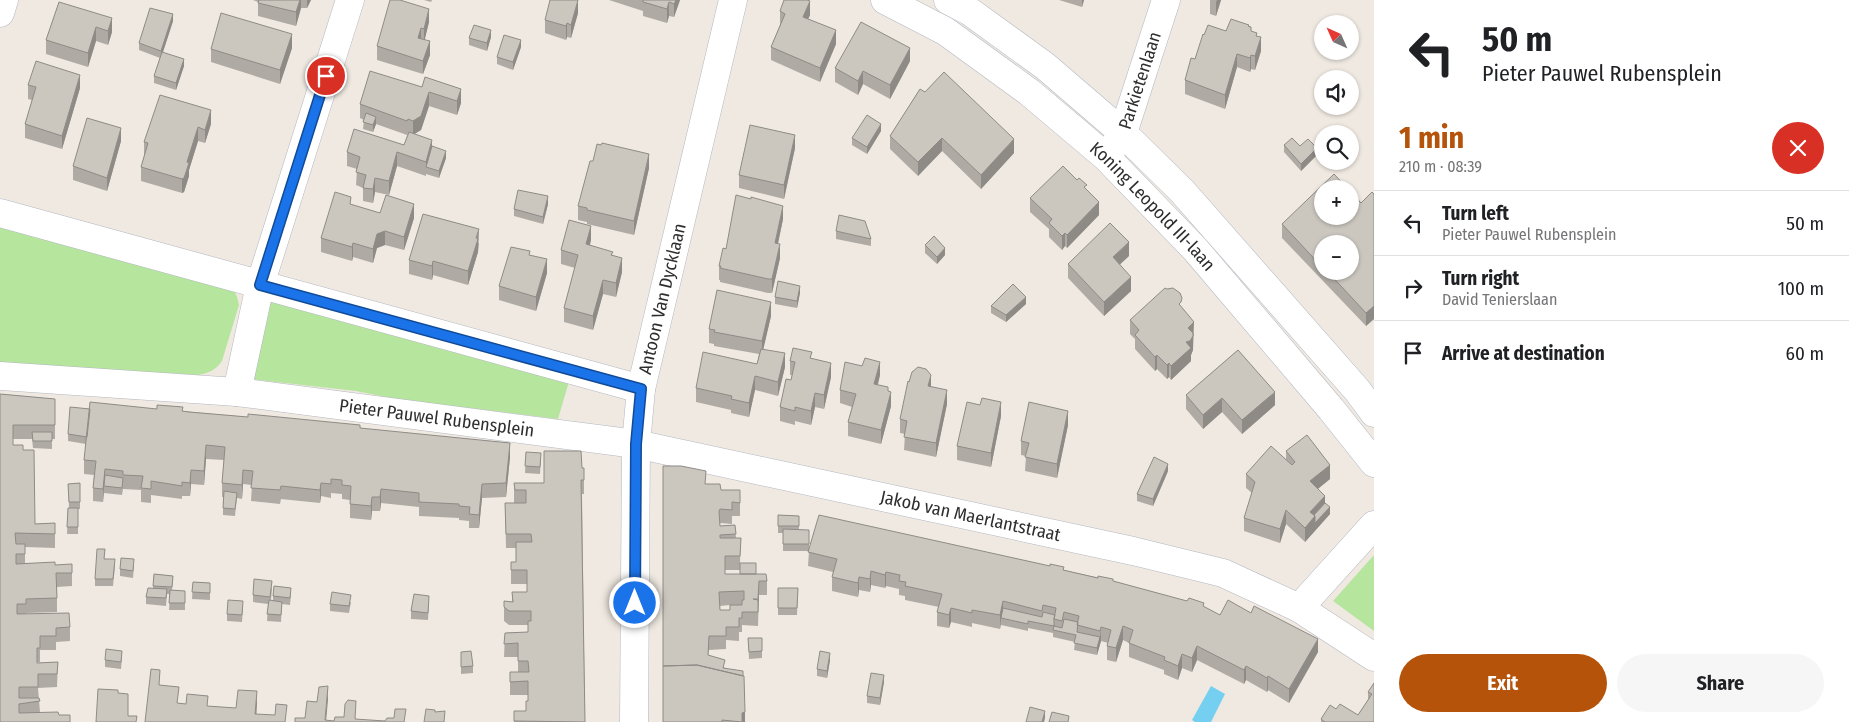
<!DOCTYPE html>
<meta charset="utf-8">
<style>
:root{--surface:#fff;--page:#f6f6f6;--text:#202124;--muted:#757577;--line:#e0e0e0;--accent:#b45309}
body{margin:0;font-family:"Fira Sans Condensed",sans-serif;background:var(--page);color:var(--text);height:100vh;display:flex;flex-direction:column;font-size:19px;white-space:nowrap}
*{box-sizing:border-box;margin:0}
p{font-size:16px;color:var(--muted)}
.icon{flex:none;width:28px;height:28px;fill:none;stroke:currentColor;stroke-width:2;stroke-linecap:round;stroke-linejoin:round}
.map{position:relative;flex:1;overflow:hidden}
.details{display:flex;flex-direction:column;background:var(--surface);width:475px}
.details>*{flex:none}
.hud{background:#fff;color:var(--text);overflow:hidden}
.needle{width:32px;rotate:315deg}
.tools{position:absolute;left:1314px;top:15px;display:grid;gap:10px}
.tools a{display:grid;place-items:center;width:45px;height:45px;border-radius:50%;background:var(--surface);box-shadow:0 1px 4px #0004;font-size:25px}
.pin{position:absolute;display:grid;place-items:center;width:42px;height:42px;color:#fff;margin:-21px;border:2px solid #fff;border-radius:50%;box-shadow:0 1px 5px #0007}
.me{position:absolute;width:55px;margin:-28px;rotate:0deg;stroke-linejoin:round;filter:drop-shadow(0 0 4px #0008)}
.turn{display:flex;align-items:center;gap:18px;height:105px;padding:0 25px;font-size:22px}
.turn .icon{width:65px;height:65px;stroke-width:2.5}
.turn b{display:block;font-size:35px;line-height:42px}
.round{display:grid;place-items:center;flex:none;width:52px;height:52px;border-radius:26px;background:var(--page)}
.summary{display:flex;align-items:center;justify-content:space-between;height:85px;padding:0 25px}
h1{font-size:30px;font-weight:700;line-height:38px;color:var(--accent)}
.primary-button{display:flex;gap:10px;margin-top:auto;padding:10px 25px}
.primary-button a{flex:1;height:58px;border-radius:30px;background:var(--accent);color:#fff;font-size:20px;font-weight:700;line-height:58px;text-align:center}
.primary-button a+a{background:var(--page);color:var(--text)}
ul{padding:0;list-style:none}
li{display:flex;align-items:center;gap:15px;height:65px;padding:0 25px;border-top:1px solid var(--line)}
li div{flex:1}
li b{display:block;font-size:19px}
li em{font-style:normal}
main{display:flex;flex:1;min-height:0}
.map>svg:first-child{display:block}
.green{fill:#b6e59e}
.water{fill:#75cff0}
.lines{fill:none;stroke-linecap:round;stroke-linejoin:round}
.street-casing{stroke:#b4b7c1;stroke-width:29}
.street{stroke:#fff;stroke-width:28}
.wall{fill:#afaba4;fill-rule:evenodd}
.shaded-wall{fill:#8e8b86}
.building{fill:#cbc7bf;stroke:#8e8b86;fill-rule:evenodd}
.route-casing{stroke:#114b97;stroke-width:12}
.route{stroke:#1a73e8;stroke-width:9}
.labels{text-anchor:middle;stroke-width:4;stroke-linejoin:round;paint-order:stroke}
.street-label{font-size:18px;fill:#2e2e2e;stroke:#fff}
</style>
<main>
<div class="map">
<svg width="1374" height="722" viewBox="0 0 1374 722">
<rect width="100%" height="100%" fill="#efe9e1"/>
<path class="green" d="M0,221l233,67 4,9 2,8 -17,56c-6,9 -13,12 -24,14l-198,-12z
M267,295l303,83 -12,41 -162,-20 -40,-8 -106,-12z
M1374,555v76l-41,-30z"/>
<path class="water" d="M1211,686l14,8 -14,28h-16l-3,-2z"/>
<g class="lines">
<defs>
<g id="street">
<path id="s1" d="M885,0l60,31 84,61 77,65 89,92 136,160 43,54"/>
<path d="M948,0l21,11 76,55 78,67 59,58 175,199 17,23"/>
<path d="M0,13l4,-13"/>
<path id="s2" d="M1114,146l9,-13 43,-133"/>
<path d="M0,213l641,176"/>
<path id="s3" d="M0,376l237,16 399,52 497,107 90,22 76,35 75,49"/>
<path d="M237,392l23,-107 90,-285"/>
<path d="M1299,608l75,-83"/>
<path id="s4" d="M634,722l2,-278 5,-55 92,-389"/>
</g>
</defs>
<use href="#street" class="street-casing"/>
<use href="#street" class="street"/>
</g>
<path class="wall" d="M253,0h58l-4,8h-6l-5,18 -38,-10v-14z
M424,0h8l-1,2z
M609,0h71l-6,17 -5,-1 -2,7 -24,-7v-5z
M1059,0h25l-2,7z
M1210,0h11l-5,16 -6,-2z
M59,2l53,30 -4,13 -12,-4 -8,26 -42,-13v-14z
M780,11l30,4 -2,4 28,25 -16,38 -49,-22v-13l9,-22z
M578,13l-7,25 -4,-1 -1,3 -21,-7v-13z
M173,21l-10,31 21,14 -8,24 -22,-7v-7l6,-18 -21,-8v-7z
M429,22l-5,18 6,15 -7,19 -46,-14v-14z
M1249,26l2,5 6,5 4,15 -6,19 -4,-1 -1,3 -13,-5 -12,42 -40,-15v-14l10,-21 9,-24z
M491,37l-4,14 -18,-6v-7z
M521,47l-8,23 -16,-6v-7z
M292,48l-12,36 -69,-22v-13z
M910,61l-20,38 -27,-15 -5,11 -23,-13v-14z
M425,77l36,26 -4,12 -28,-9 -8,24 -7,4 18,12 14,12 -7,20 -13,-4v2l-29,-10 -8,29 -14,-3 -2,11 -10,-2v-13l-7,-3 1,-16 -10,-3v-14l57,-7 4,-12 -1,2 -31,-11 -3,8 -10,-3 1,-9 -4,-2v-14l62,-17z
M28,85l52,3 -18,61 -37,-11v-14l7,-24 -4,-1z
M920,89l94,64 -33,36 -39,-38 -24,25 -28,-27v-13z
M211,124l-6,19 -7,-2 -9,29v6l-5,16 -2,1 -41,-12v-14l3,-11v-14z
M881,131l-14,23 -15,-9v-7z
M121,141l-14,50 -34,-11v-14z
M1284,145l16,1 17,9 -16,16 -17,-19z
M795,148l-11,51 -45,-11v-13z
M649,168l-15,67 -47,-11v-2l-9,-2v-14z
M1087,190l12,25 -32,33 -2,-2 -3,4 -13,-13v-8l-19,-17v-14z
M1374,194v125l-8,7 -84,-88v-14l79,-21zM1322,244l28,27h-28z
M548,204l-5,20 -29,-8v-7z
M351,205l29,8 34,5 -10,32 -19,-5 -8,3 -4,15 -20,-6 -1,4 -31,-9v-14z
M783,219l-5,25 2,14 -8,35h-4l-48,-11v-2h-1v-14l7,-17z
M836,231l35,8v7l-35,-7z
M591,240l-1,5 23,10 9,17 -6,25 -13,-3 -10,36 -29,-8v-14l11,-40 -14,-4v-14z
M479,243l-1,9 -10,33 -35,-10 -1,5 -23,-6v-14z
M925,245l20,10 -8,9 -12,-11z
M530,255l17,18 -11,38 -37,-11v-14z
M1129,256l-9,8 11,27 -27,25 -36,-38v-14z
M800,293l-3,15 -22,-4v-7z
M1026,304l-20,18 -15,-9v-7z
M1182,308l12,27 -1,1v14l-2,5v6l-20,19 -2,-3 -2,2 -10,-10 -2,2 -20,-22v-10l-5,-5v-14z
M771,316l-8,33 22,18 -7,29 -23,-6 -6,27 -18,-4v-3l-35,-8v-14l61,-24 2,-10 -45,-8v-2l-5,-1v-14z
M1238,350l37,55 -33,29 -20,-22 -19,17 -17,-20v-14z
M812,359l19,18 -7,32 -9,-2 -4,18 -16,-4v4l-15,-4v-14l11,-27 1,-5h-2v-14z
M880,375l-2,10 10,6 3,15 -10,38 -33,-8v-14l4,-15 -12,-4v-13z
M931,387l16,17 -11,53 -32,-7 1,-16 -5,-1v-14z
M0,394l55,5v40h-3v10l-19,-1 -1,-9h-19v6l10,5 12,74 20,-1v25l-30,-1v16l30,2 17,8v13l-15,1v25l-31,1v1l44,13v14l-14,1v8h-16v12h-3v1l21,-1 -1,25 -19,1 2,24 -40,10z
M90,409l93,2 177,17 150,29 -4,40 -24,1 -3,30h-10v-7l-10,-1v-2l-40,-2v-9l-38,-4 -1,8h-8l-1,9 -21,-2v-18l-8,-1v-5l-11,-1v5l-10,-2 -1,7 -39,-4 -1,5 -29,-3 1,-16 -9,-1 -1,15 -5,-1 -2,18 -12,-1v-18h-1v-14l2,-23 -18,-1 -2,26 -13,-1 -1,12h-8v3l-31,-4v8l-10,-1v-12l-18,-1 -1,6 -18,-2 -1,9 -10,-1v-13l1,-13 -10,-1v-14l2,-16 -18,-3v-7z
M1001,416l-10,51 -34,-7v-14z
M1068,425l-11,53 -32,-7 1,-15 -5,-1v-14z
M1286,451l44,28 -12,10 7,14 5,11 -25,28 -19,-18 -6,19 -36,-12v-13l8,-25 -6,-5v-14l40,-14z
M526,452l15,8 -1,14 -15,-1z
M582,468h2v26h-2l3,228h-71v-11h12l2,-10v-6h-18v-23h8v-15h-14l1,-24 23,-1v-7h-19l-5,-4v-20l8,1v-10h15v-8h-16v-22h5v-14h-10l-1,-45h9v-20h30z
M1168,471l-15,35 -16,-5v-7z
M80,483v26h-2v25h-11l1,-26h1l-1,-24z
M706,484l15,6h19v26h-8v8l-12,-1v3l15,-1 1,13h5l-1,25 27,18v14h-8l-1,31 -16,-1v7h-3v9l-13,-1v9l-17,1 -1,5 17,13 20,54h-82zM725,570h15v4h-15zM730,605v5h-10v-4z
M778,515l21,1v14h10v21l255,19 49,11 91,26 16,8 98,37 -29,51 -21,-13 -1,2 -21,-12 -2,4 -47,-24 -5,12 -10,-4 -4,12 -14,-6v-4l-35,-13v-14l-6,-3 -7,22 -9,-2v-14l1,-3 -7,-2 -4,14 -23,-5 1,-8 -22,-5v-4l-25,-5v3l-27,-6 -1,4 -28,-6v4l-21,-5 -2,6 -12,-2v-14l2,-5 -34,-7v-4l-6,-1v-6l-13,-3 -1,2 -14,-3 -1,7 -11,-2 -1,7 -26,-6v-14l1,-5 -25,-6 1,-15h-26v-18h-5z
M105,559l10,7 -2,20h-18v-7z
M134,566l-1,12 -13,-2v-7z
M154,574l19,2 -1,14 13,1v19h-16l1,-16h-3l-1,12 -20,-2v-7l7,-9z
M193,582l17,1v17l-18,-1z
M272,588l-1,13h2v-5l18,-1 -1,10 -8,-1 -1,18 -14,-1 1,-17 -15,-2v-7z
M778,588h20l-1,27h-19z
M351,602l-2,11 -19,-2v-7z
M429,603l-1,17 -17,-1v-8z
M243,608l-1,14 -15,-1v-7z
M748,638h14v20l-13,1z
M461,652l12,14v7l-12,1z
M122,658l-1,11 -16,-2v-7z
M830,660l-3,18 -10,-2v-7z
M884,682l-4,23 -13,-2v-7z
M1374,683v39h-53v-3l15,-10 22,6 10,-15v-8z"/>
<path class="shaded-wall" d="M300,0h1v8l-5,18v-14z
M307,0h4l-4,8z
M578,0v13l-7,25v-13z
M676,0h4l-6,17v-13z
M1082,0h2l-2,7z
M1217,0h4l-5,16v-14z
M810,1v14l-7,15v-13z
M669,2v14l-2,7v-14z
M429,9v13l-5,21v-14z
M173,14v7l-12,37v-7z
M112,18v14l-4,13v-14z
M567,23v14l-1,3v-14z
M96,27v14l-8,26v-14z
M421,28v14l-3,-4z
M491,30v7l-4,14v-8z
M836,30v14l-16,38v-14z
M292,34v14l-12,36v-14z
M1261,37v14l-6,19v-14z
M521,40v7l-8,23v-8z
M430,41v14l-7,19v-13z
M910,48v13l-20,38v-14z
M1237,54v13l-12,42v-14z
M1251,55v14l-1,3v-14z
M184,59v7l-8,24v-7z
M863,71v13l-5,11v-14z
M80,75v13l-18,61v-13z
M461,89v14l-4,12v-14z
M429,92v14l-8,24 -8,5v-14z
M211,110v14l-6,19v-13z
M376,117v7l-3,8v-7z
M881,124v7l-14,23v-7z
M198,127v14l-9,29v6l-5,16 -2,1v-14z
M121,128v13l-14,50v-13z
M795,135v13l-11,51v-14z
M942,138v13l-24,25v-14z
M1014,139v14l-33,36v-14z
M432,140v13l-6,14v9v-14z
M1317,148v7l-16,16v-7z
M446,151v7l-7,20v-7z
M397,152v14l-8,29v-14z
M649,154v14l-15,67v-14z
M375,178v14l-2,11v-14z
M548,196v8l-5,20v-7z
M1099,202v13l-32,33v-13z
M414,204v14l-10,32v-13z
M783,206v13l-8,38v-14z
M591,226v14l-5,18v-14z
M479,229l-1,23 -10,33v-14z
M385,231v14l-8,3 -4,15v-14l4,-15z
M1065,233v13l-3,4v-14z
M1129,242v14l-16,15v-14z
M353,243v14l-1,4v-14z
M780,244v14l-8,35v-14z
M945,248v7l-8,9v-7z
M622,258v14l-6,25v-14z
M547,259v14l-11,38v-14z
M433,261v14l-1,5v-14z
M1131,277v14l-27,25v-14z
M603,280v14l-10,36v-14z
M800,286v7l-3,15v-7z
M1026,297v7l-20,18v-7z
M771,302v14l-9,39v-14z
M1374,306v13l-8,7v-13z
M1194,322l-1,28 -2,5v6l-20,19v-14l15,-24 2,-14z
M785,353v14l-7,29v-14z
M1157,355v14l-2,2v-14z
M880,362v13l-6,23v-14z
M831,363v14l-7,32v-14z
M1169,363v14l-2,2v-14z
M931,375v14l-3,-3z
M755,376v14l-6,27v-14z
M947,390v14l-11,53v-14z
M891,392v14l-10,38v-14z
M1275,392v13l-33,29v-14z
M815,393v14l-4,18v-14z
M1222,398v14l-19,17v-14z
M1001,402v14l-10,51v-14z
M1068,411v14l-11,53v-14z
M510,443v14l-4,40v-14z
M206,445v14l-2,26v-14z
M1168,464v7l-15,35v-7z
M1330,465v14l-20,16v-14z
M105,469v13l-1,4 -1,16v-13z
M191,470v14l-1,12v-13z
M243,470v14l-1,15v-14z
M321,483v13l-1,7v-13z
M482,484v14l-3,30v-13z
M381,489v14l-1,8v-14z
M1325,496v14l5,-3v7l-25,28v-14l5,-16z
M372,497v14l-1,9v-14z
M1286,510v14l-6,19v-14z
M871,571v14l-1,7v-13z
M886,572v14l-1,2v-13z
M859,577v13l-1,7v-14z
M759,581v14l-1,18v-14z
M1003,601v14l-2,3 -1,11v-14z
M951,608v14l-2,6v-13z
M1123,626v14l-7,22v-14z
M1101,627v14l-4,14v-7l3,-11z
M1318,639v13l-29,51v-14z
M1197,646v14l-5,12v-14z
M830,653v7l-3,18v-7z
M1182,654v14l-4,12v-14z
M1246,666v14l-2,4v-14z
M884,675v7l-4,23v-7z
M1268,676v14l-1,2v-14z
M328,686v14l-2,22h-1z
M257,691v13l-1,18 -1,-8z
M1045,711v7l-1,4h-2z
M745,712v10h-3v-9z"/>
<path class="building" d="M259,0h41l-4,12 -38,-9z
M390,0h10l29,9 -5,20 -3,-1 -3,10 12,3 -7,20 -46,-15z
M550,0h28l-7,25 -4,-2 -1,3 -21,-6z
M643,0h33l-2,4 -5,-2 -2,7 -24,-7z
M784,0h23l3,1 -7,16 33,13 -16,38 -49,-21 14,-33 -5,-3z
M59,2l53,16 -4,13 -12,-4 -8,26 -42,-13z
M150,8l23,6 -12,37 -22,-8z
M221,13l71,21 -12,36 -69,-21z
M1231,19l18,6 -1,1 3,1v4l6,2 -1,3 5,1 -6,19 -4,-1 -1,3 -13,-4 -12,41 -40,-15 6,-22 4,1 8,-25 1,1 4,-10 18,6z
M861,22l49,26 -20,37 -27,-14 -5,10 -23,-13z
M474,25l17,5 -4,13 -18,-5z
M504,35l17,5 -8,22 -16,-5z
M162,52l22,7 -8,24 -22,-7z
M36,61l44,14 -18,61 -37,-12 11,-37 -8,-2z
M370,71l52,16 3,-10 36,12 -4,12 -28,-9 -8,24 -8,5 -5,-2 -1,2 -47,-17z
M944,72l70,67 -33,36 -39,-37 -24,24 -28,-26 30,-47 5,3z
M160,95l51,15 -6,20 -7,-3 -11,35 2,1 -5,15 -2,1 -41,-12 7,-24 -4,-1z
M366,113l10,4 -3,8 -10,-3z
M867,115l14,9 -14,23 -15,-9z
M87,118l34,10 -14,50 -34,-12z
M750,125l45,10 -11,50 -45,-10z
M354,129l50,16 5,-13 23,8 -6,22 -29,-10 -8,29 -14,-3 -2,11 -10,-1 3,-13 -10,-3 4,-15 -13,-5z
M1292,138l8,8 8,-7 9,9 -16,16 -17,-19z
M602,143l47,11 -15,67 -47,-11v-2l-9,-2 12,-45h3l4,-17 4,1z
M432,146l14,5 -7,20 -13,-4z
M1063,166l14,14 2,-2 8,7 -3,2 15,15 -32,33 -2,-2 -3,3 -13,-13 3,-4 -22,-21z
M1334,174l14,15h-26v27h28v-25l11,12 11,-11 2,2v112l-8,7 -39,-42h23v-27h-28v23l-40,-43z
M518,190l30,6 -5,21 -29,-8z
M335,192l16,5 -1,7 30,9 6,-18 28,9 -10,33 -19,-6 -8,3 -4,15 -20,-6 -1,4 -31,-9z
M736,195l15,4v-2l32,9 -8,37 5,1 -8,35h-4l-48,-11 1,-2h-2l4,-18 3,1z
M423,214l56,15 -3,9 2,1 -10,32 -35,-10 -1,5 -23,-6z
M839,215l26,6 6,18 -35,-8z
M569,220l22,6 -5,18 27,8 -2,3 11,3 -6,25 -13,-3 -10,36 -29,-8 14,-53 -17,-5z
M1110,223l19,19 -16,15 18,20 -27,25 -36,-38z
M934,236l11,12 -8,9 -12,-12z
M511,247l19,4 -1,4 18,4 -11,38 -37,-11z
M778,281l22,5 -3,15 -22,-4z
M1013,284l13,13 -20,18 -15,-9z
M1165,288l2,1 6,-1 7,5 2,5 -1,4 -2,2 15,18 -6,6 5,5v3l-3,5 -4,1 5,6 -20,18 -2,-3 -2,2 -10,-10 -2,2 -20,-22 4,-5 -9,-10z
M717,290l54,12 -9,39 -48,-9 1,-2 -6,-1z
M793,348l19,4 -2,6 21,5 -7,32 -9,-2 -4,18 -16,-4v4l-15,-4 6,-28 5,1 4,-18 -5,-1z
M761,349l24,4 -7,29 -23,-6 -6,27 -18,-4 1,-3 -36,-8 7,-36 54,12z
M1238,350l37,42 -33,28 -20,-22 -19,17 -17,-20z
M865,358l15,4 -6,22 14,3v4l3,1 -10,38 -33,-8 8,-28 -16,-4 5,-28 17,4z
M918,367l8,2 5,6 -3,11 19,4 -11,53 -32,-6 3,-16 -7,-2 8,-38 1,1 3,-10z
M0,394l55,5v26h-42v20h10v5h11l1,74 20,-1v11l-40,-1 1,11h9v10h-9v10l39,-2v3l17,-1v9h-16l1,25 -31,1v5h-9v10l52,-1 1,14 -14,1v8h-16v12h-3v15l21,-1 -1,12h-19v13h-19v11h20l1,3 -21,3v9l39,-1 1,3h11v7h-70z
M982,398l19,4 -10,51 -34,-7 10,-44 13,3z
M90,402l67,7v-4l26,2 -1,4 7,1 59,5v-3l112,11v3l150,15 -4,40 -24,1 -3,31 -10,-1 1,-7 -11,-1v-2l-40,-2v-9l-38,-4 -1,8h-8l-1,9 -21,-2 1,-18 -9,-1v-5l-11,-1v5l-10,-1 -1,7 -39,-4 -1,4 -29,-2 2,-17 -10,-1 -1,15 -20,-2 3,-36 -19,-2 -2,26 -13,-1 -1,13 -8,-1v4l-31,-5v8l-10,-1 2,-12 -20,-1v-4l-18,-2 -2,20 -10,-1 3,-27 -12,-1z
M1029,402l39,9 -11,53 -32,-7 4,-14 -8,-2z
M70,407l20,2 -3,28 -19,-3z
M32,432h20v9h-19z
M1307,435l23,30 -20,16 15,15 -15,16 5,4 -10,12 -19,-18 -6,19 -36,-11 11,-36 -9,-8 25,-28 21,19 3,-3 -9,-11z
M544,451h37l1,17h2v12h-3l4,242 -71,-1v-10h12v-10h2v-20l-18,1v-10h19l-1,-11h-10v-18l-14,1 1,-11 23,-1v-11h3v-10h-22l-5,-4v-6l9,1 -1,-10h15v-22h-16v-8h5v-20h16l-1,-8h-25l-1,-31h21v-13h-11l-1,-7h30z
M526,452l15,1 -1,14 -15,-1z
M1154,457l14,7 -15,35 -16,-5z
M663,466h18l25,5 -1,13h15l1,6h19v13l-8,-1v8l-12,-1 -1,2 1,15 15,-1 1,9 -16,1v3h21l-1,18h-15v18h41l1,7h-8l-1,18h-5l5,1v12h-16v6h-3v9h-13v9h-17l-1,19 17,5 -2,8 20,3v5l-46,-11 -34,1zM744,591v9h-2v5h-12v5h-10l-1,-18z
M105,475l18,3 -1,10 -18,-2z
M80,483v19h-11l-1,-18z
M224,491l13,2 -2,16 -12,-1z
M1325,503l5,4 -15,16v-7l-1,-1z
M68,508h10v19h-11z
M778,515l21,1v10h-21z
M819,515l231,51v-2l14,3 -1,3 26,6 9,2v-2l15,3v2l74,20 2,-3 15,5 -1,3 17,9 8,-15 23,13 3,-7 64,33 -29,50 -21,-13 -1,2 -21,-12 -2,4 -47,-24 -5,12 -10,-4 -4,12 -14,-6 1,-3 -36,-14 4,-13 -10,-4 -7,22 -9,-2 4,-16 -10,-3 -1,4 -23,-6 2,-9 -15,-4 -2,9 -8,-2 2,-11 -13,-3 -1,6 -39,-10 -3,14 -28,-5v3l-21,-5 -2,7 -12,-3 5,-18 -37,-8 1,-4 -7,-1 1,-6 -14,-3 -1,3 -14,-4 -1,8 -11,-2 -1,6 -26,-6 5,-18 -29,-7z
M783,529l26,1v14h-26z
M97,549h8l-1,10h11l-2,20h-18z
M121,558l13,1 -1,12 -13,-2z
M740,563h16v11h-16z
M154,574l19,2 -1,11 -19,-1z
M254,579l18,2 -2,16 -17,-2z
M193,582l17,1v10l-18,-1z
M274,586l17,2 -1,10 -17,-2z
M148,588l19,1 -1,9 -20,-1z
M778,588h20l-1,20h-19z
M170,590l15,1v12h-16z
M332,592l19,3 -2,11 -19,-2z
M414,594l15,2 -1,17 -17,-2z
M228,600l15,1 -1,14 -15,-1z
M269,600l13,2 -1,13 -14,-1z
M1003,608l39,9 1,-5 12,3 -1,4v7l-26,-5v3l-27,-6z
M1064,619l14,3 -1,10 23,5 -3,11 -23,-5 2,-8 -23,-5 1,-4 8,2z
M748,638h14v13l-13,1z
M106,649l16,2 -1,11 -16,-2z
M471,651l2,15 -12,1v-15z
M820,651l10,2 -3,18 -10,-2z
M697,665l47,11 1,36 -3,1v9l-20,-2v2h-59v-56z
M151,669l9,1 -1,15 20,2 -2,16 9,1 1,-10 21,2 -1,10 29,2 2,-18 19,1 -2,23 20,1 1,-11 11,1 -2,17h-140z
M871,673l13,2 -4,23 -13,-2z
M1374,683v39h-49l-4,-3 9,-14 6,4 4,-5 18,11 14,-21 -4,-2z
M328,686l-3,34 9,1 1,-4h9l1,-13 3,-4 8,1 -1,18 30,2 2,-3h7l1,-9h11l-2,13h-109v-4h10l2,-17 10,1 2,-15z
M98,689l20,1v3l10,1v22h9l-1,6h-40z
M1030,707l15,4 -3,11h-16z
M426,709l9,1v2l10,-1 -1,11h-20z
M1052,712l17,4 -1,6h-19z"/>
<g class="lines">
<defs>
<path id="route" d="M326,76l-66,209 381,104 -5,55 -1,159"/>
</defs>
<use href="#route" class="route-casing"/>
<use href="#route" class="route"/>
</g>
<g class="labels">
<g class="street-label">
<text dy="6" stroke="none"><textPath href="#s2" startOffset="71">Parkietenlaan</textPath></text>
<text dy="6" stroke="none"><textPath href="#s1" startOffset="340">Koning Leopold III-laan</textPath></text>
<text dy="6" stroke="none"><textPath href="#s4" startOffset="426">Antoon Van Dycklaan</textPath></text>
<text dy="6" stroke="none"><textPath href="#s3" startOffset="439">Pieter Pauwel Rubensplein</textPath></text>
<text dy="6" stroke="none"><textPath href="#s3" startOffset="982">Jakob van Maerlantstraat</textPath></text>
</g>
</g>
</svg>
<div class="tools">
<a><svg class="needle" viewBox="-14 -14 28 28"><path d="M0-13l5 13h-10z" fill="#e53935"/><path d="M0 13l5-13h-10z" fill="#757577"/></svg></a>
<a><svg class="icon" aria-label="sound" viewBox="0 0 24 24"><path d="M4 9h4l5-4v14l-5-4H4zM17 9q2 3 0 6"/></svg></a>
<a><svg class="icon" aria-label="search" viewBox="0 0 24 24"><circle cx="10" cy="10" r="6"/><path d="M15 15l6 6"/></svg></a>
<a>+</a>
<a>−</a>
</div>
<div class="pin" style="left:326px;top:76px;background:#d93025"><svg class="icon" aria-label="arrive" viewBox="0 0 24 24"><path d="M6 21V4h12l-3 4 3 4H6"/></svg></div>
<svg class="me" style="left:635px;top:603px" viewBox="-20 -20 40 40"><circle r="17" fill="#1a73e8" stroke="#fff" stroke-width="3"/><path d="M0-11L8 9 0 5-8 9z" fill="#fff"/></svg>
</div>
<section class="details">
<div class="hud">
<div class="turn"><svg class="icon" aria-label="left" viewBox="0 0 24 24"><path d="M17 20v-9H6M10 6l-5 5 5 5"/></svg><div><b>50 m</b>Pieter Pauwel Rubensplein</div></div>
</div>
<div class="summary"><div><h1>1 min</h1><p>210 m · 08:39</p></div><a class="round" style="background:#d93025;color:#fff"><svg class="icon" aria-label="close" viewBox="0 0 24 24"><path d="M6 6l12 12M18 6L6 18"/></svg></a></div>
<ul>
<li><svg class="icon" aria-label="left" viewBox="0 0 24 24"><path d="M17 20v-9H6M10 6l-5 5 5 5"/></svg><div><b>Turn left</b><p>Pieter Pauwel Rubensplein</p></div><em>50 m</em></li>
<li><svg class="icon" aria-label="right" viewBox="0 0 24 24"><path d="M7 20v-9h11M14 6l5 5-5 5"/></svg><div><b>Turn right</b><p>David Tenierslaan</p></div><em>100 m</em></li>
<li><svg class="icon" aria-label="arrive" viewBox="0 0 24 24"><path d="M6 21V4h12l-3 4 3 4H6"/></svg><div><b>Arrive at destination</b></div><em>60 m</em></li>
</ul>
<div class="primary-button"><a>Exit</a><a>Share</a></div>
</section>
</main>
